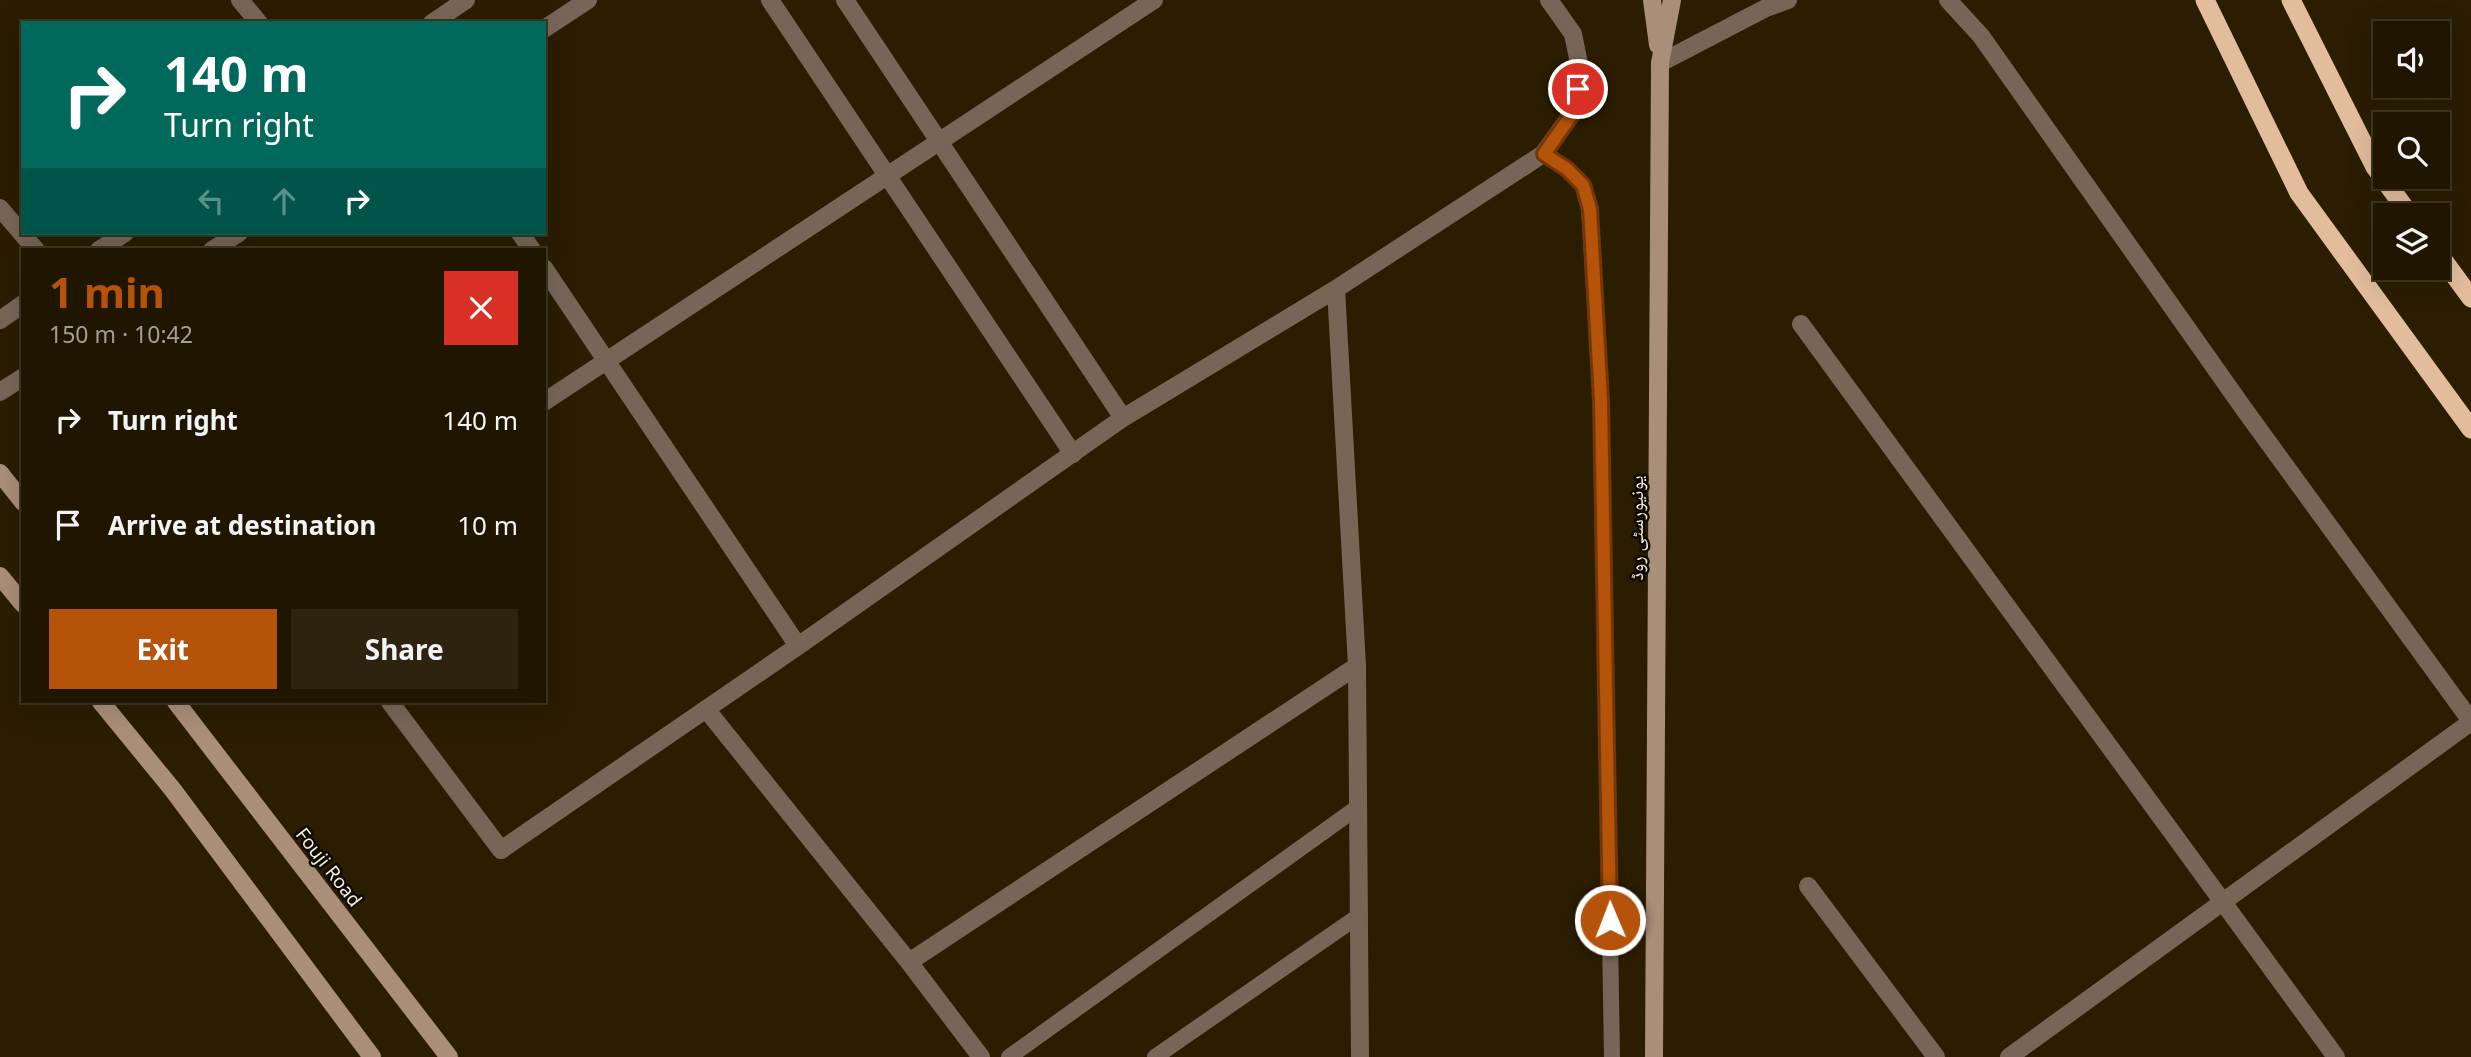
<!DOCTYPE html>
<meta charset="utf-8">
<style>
:root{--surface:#201600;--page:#2d230f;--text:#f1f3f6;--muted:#a29f99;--line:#3d3522;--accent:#b45309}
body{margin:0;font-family:"Noto Sans","Noto Naskh Arabic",sans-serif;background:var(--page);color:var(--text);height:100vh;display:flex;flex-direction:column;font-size:26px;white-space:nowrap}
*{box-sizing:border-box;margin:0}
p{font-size:23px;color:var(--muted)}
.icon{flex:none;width:38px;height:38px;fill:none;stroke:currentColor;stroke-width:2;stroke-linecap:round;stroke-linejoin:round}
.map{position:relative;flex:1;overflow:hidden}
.details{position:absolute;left:21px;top:248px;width:525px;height:455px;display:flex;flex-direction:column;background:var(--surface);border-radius:0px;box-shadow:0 7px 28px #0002,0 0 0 2px var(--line)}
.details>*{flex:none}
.guide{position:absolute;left:21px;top:21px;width:525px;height:214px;border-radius:0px;box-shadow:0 7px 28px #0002,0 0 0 2px var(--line);background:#00695c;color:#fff;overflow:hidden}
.tools{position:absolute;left:2373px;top:21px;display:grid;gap:14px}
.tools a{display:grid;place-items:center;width:77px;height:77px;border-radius:0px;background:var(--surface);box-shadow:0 7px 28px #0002,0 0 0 2px var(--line);font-size:35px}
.pin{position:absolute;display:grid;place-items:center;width:60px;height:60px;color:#fff;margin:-30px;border:4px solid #fff;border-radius:50%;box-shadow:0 2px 7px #0007}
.me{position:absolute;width:77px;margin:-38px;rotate:359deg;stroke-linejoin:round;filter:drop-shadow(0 0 5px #0008)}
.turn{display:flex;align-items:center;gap:24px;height:147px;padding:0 28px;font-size:32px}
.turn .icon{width:91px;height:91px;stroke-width:2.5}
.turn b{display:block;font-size:49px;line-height:60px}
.lanes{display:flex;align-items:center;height:66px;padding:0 28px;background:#0003;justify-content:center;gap:35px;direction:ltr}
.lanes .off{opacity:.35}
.round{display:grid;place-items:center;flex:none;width:74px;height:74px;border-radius:0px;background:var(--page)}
.summary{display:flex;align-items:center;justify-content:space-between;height:119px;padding:0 28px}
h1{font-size:42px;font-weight:700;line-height:52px;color:var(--accent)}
.button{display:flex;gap:14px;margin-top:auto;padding:14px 28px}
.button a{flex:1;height:80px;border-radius:0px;background:var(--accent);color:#fff;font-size:28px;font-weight:700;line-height:80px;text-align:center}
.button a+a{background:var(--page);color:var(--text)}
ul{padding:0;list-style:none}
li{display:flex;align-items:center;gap:21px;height:105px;padding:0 28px}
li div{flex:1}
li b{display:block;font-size:26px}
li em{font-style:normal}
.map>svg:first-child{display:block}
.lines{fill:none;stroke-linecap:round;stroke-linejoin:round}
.service{stroke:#776658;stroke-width:16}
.minor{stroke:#776658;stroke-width:18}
.secondary{stroke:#a98e78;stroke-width:18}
.trunk{stroke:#e2bc9b;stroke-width:19}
.route-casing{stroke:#753606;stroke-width:18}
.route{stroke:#b45309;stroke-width:12}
.labels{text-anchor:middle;stroke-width:5;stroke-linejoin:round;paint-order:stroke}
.street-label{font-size:19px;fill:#f7efde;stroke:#0e0901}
</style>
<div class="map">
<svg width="2471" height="1057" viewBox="0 0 2471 1057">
<rect width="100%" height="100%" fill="#2a1d00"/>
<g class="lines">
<path class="service" d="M1543,154l24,15 16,16 6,24 12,190 11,658
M1009,1057l349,-250
M1155,1057l205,-142"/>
<path class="minor" d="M240,0l19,23
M770,0l303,454
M845,0l278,418
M1948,0l33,36 263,373 227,312
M432,23l34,-23
M544,29l44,-29
M1660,63l106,-55 22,-8
M0,208l36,42
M520,233l12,17
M99,250l26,-17
M212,250l27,-17
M544,268l254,378
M1336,289l21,377 3,391
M0,320l23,-16
M1801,324l535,733
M0,392l23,-15
M544,402l610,-402
M390,702l111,148 297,-204 325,-228 213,-129 207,-135 32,-44 5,-42 -7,-34 -24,-34
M706,709l203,253 72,95
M1808,886l128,171
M909,962l448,-296
M2009,1057l462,-335"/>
<path class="secondary" d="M1652,0l6,45
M0,473l23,29
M0,576l23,28
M101,702l72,88 199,267
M176,702l273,355
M1654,1057l6,-994 12,-63"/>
<path class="trunk" d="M2205,0l94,193 172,236
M2291,0l84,167 35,48
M2438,253l33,45"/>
</g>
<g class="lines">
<defs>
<path id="route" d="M1578,89l-3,21 -31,44 23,15 16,16 7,24 11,191 9,520"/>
</defs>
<use href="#route" class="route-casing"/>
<use href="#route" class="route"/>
</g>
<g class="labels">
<g class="street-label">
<text transform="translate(1636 528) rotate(-90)" y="7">یونیورسٹی روڈ</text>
<text transform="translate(329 867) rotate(52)" y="7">Fouji Road</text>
</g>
</g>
</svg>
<div class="tools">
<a><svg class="icon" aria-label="sound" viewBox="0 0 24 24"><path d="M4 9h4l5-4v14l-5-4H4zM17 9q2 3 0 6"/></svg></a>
<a><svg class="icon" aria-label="search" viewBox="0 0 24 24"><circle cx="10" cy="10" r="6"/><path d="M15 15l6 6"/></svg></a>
<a><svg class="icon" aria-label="layers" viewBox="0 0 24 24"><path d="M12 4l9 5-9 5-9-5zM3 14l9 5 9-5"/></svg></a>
</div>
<div class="pin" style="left:1578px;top:89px;background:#d93025"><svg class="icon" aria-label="arrive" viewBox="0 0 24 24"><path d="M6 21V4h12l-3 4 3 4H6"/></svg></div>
<svg class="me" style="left:1610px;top:920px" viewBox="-20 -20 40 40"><circle r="17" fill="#b45309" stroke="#fff" stroke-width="3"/><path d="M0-11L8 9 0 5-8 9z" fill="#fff"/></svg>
<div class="guide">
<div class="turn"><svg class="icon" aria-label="right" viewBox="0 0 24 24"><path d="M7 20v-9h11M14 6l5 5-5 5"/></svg><div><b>140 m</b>Turn right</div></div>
<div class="lanes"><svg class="icon off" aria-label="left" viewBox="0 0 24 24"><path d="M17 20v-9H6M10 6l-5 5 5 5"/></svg><svg class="icon off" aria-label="ahead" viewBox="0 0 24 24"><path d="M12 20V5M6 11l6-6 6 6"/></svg><svg class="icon" aria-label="right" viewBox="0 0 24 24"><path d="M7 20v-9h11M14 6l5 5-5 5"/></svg></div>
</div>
<section class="details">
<div class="summary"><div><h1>1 min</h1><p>150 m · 10:42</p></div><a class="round" style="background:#d93025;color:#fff"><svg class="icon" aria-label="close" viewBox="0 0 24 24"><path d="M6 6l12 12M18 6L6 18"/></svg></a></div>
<ul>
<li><svg class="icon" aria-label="right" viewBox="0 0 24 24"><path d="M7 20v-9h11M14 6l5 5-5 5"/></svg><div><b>Turn right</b></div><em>140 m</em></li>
<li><svg class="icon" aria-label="arrive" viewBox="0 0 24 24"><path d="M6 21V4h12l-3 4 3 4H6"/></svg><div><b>Arrive at destination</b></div><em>10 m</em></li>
</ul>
<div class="button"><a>Exit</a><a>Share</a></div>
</section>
</div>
